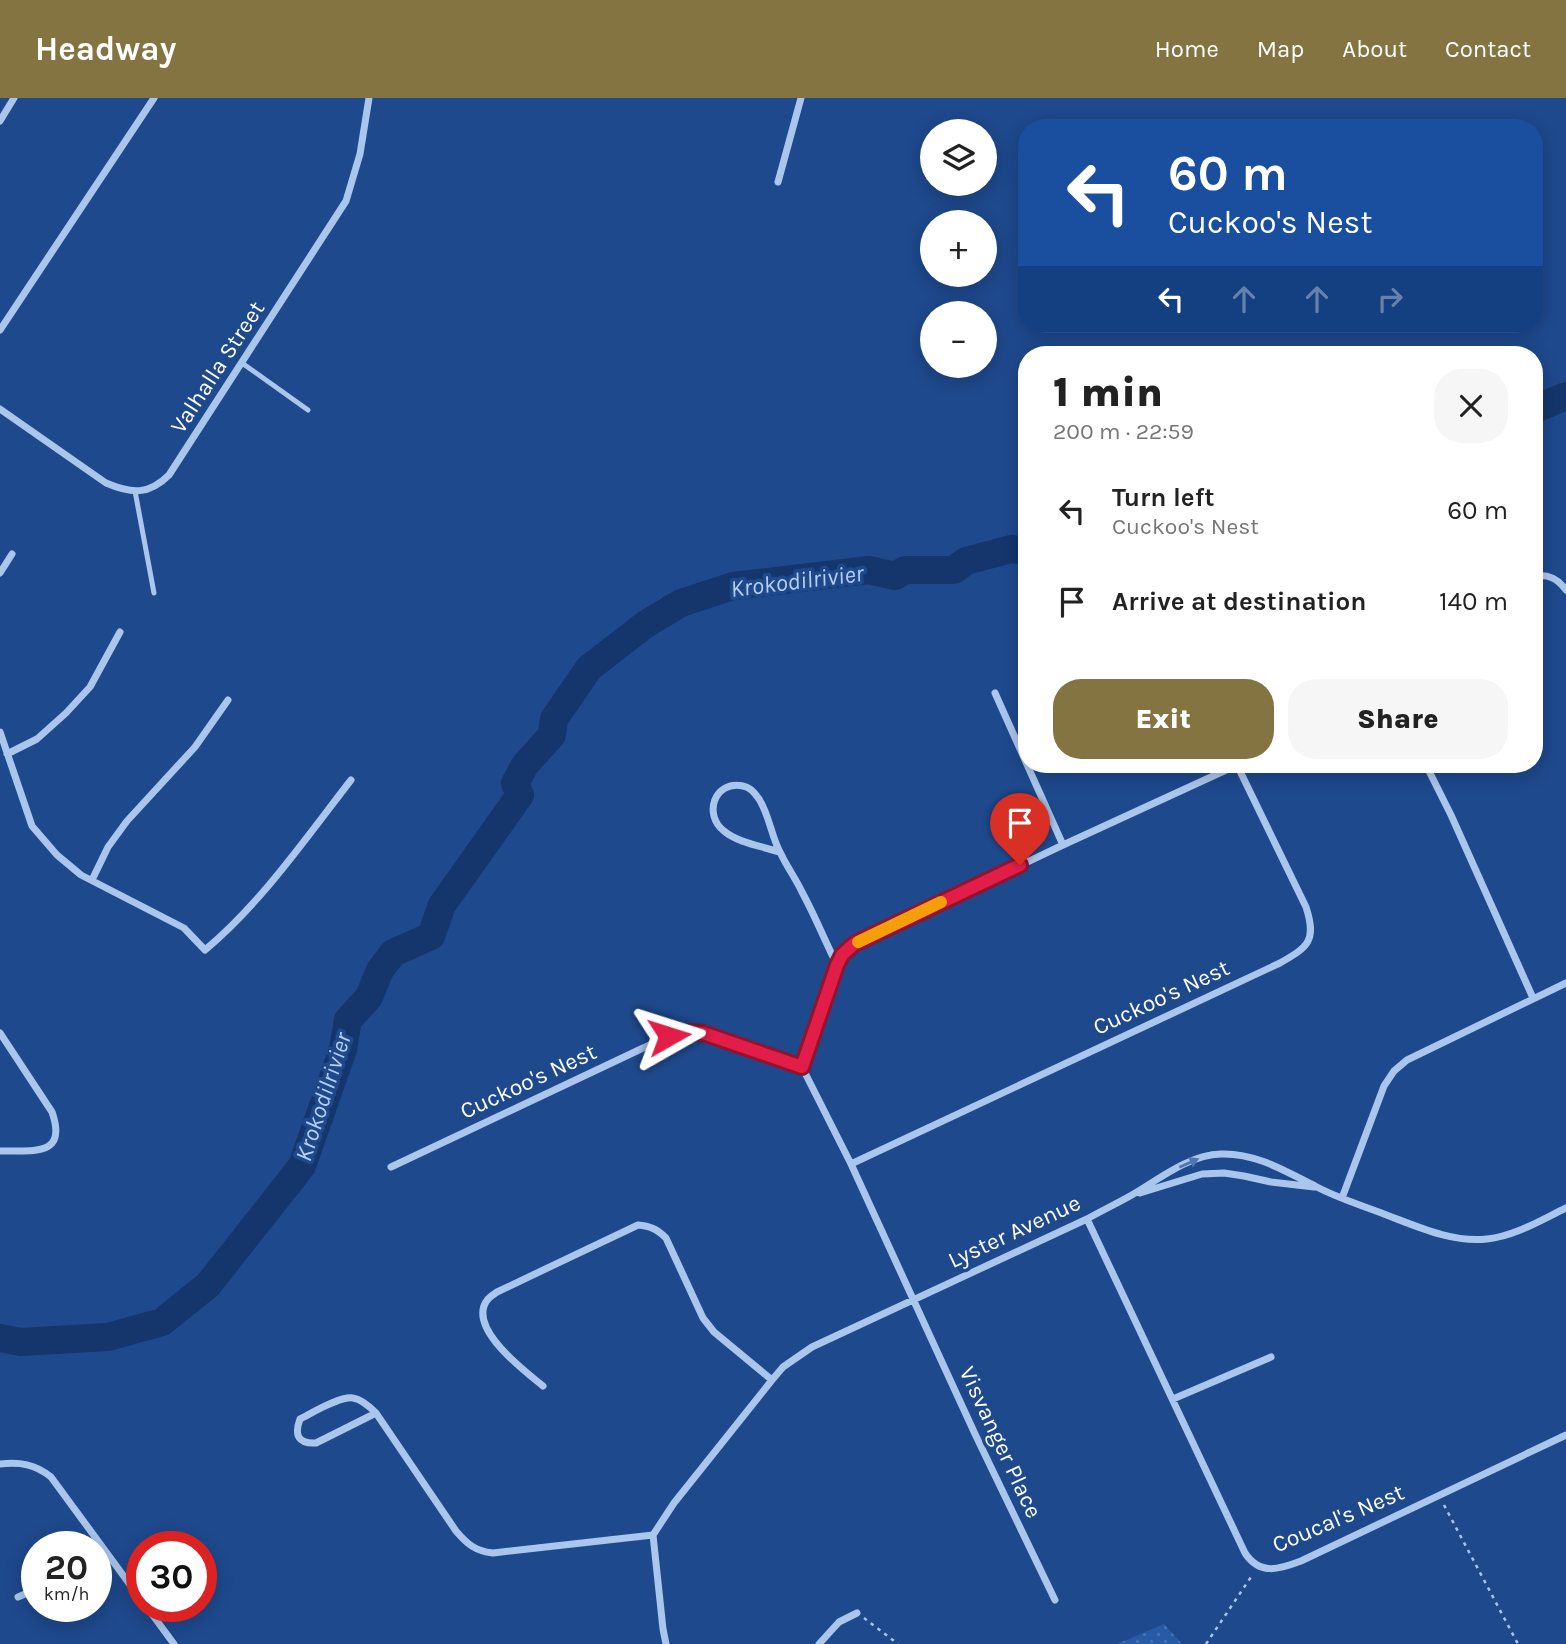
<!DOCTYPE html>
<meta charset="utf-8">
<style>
:root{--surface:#fff;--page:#f6f6f6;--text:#222;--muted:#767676;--accent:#847442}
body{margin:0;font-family:Karla,sans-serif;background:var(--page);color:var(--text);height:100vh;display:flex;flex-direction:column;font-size:26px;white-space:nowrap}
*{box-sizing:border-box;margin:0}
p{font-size:23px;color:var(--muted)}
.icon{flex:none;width:38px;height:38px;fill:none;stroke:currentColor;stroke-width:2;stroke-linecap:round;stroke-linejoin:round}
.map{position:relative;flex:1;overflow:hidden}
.sheet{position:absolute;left:1018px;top:248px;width:525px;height:427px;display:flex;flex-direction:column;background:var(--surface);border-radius:28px;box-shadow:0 4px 18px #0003}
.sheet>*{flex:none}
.guide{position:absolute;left:1018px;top:21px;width:525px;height:214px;border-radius:28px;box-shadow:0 4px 18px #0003;background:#1a4fa0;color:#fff;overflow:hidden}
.buttons{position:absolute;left:920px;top:21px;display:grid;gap:14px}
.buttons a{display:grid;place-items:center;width:77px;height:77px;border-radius:50%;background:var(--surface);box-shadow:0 4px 18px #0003;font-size:35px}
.speed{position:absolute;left:21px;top:1433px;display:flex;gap:14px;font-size:35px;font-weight:700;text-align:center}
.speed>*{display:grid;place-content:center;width:91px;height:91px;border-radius:50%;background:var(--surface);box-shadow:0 4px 18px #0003;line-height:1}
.speed small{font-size:18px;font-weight:400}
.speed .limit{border:10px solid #d22;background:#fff;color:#111}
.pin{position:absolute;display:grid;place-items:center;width:60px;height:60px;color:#fff;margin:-72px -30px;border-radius:50% 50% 50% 0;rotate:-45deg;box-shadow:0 0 7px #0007}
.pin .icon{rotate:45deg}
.me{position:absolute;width:77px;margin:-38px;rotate:84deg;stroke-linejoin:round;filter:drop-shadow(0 0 5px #0008)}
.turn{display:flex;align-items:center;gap:24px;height:147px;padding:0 35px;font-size:32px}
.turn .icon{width:91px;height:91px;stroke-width:2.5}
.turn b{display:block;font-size:49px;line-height:60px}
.lanes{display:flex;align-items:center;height:66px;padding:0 35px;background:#0003;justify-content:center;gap:35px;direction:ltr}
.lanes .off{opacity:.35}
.round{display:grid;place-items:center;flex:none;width:74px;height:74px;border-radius:28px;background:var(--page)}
.head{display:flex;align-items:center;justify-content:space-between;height:119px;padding:0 35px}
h1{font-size:42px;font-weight:800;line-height:52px}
.button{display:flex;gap:14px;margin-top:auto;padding:14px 35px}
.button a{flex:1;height:80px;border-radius:28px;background:var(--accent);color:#fff;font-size:28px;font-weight:800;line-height:80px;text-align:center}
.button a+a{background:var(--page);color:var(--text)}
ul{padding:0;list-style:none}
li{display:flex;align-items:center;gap:21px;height:91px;padding:0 35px}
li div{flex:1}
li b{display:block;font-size:26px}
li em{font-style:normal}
header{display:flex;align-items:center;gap:42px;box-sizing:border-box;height:98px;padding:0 35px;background:var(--accent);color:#fff}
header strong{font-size:33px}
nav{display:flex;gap:38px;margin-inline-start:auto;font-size:24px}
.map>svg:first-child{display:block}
.grass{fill:url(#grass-dots)}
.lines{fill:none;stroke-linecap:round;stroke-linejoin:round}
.river{stroke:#14366c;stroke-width:28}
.path{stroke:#abc6ed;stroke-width:2.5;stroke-dasharray:3.5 5;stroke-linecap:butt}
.service{stroke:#abc6ed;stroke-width:5}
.minor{stroke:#abc6ed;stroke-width:7}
.oneway{fill:#4f75af}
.route-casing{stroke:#92132f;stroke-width:18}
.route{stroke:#e11d48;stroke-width:12}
.slow{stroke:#f59e0b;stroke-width:12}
.labels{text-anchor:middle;stroke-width:7;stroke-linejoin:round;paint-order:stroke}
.street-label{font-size:23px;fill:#fff;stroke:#1e498d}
.water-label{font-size:24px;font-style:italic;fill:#b7d0f4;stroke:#1e498d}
</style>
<header>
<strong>Headway</strong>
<nav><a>Home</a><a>Map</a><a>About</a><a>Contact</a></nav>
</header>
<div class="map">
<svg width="1566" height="1546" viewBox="0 0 1566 1546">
<defs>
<pattern id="grass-dots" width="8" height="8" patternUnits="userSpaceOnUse" patternTransform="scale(1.75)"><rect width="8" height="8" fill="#275ba6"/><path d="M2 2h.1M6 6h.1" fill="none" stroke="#4774b3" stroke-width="1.8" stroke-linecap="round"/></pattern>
</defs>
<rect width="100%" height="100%" fill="#1e498d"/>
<path class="grass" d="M1164,1526l18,20h-65z"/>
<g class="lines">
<path class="river" d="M1535,311l31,-13
M0,1240l21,4 87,-5 54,-15 46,-37 94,-119 41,-117 5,-29 21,-23 11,-27 13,-17 38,-17 11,-31 78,-110 -5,-12 10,-18 27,-30 2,-16 35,-51 57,-44 35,-21 52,-17 136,-16 26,6 10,-6h49l12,-9 45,-12 16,2"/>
<path class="path" d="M1444,1407l74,139
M864,1520l34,26
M1206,1546l47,-70"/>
<path class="service" d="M242,265l66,47
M135,393l19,102"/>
<path class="minor" d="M0,23l14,-23
M778,84l23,-84
M0,232l154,-232
M0,311l106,74c26,11 43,12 63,-8l177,-274 14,-47 9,-56
M0,475l12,-19
M1535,478c14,-2 23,3 31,14
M995,595l68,152
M0,634l32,94 25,29 24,20 103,53 21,22c57,-48 101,-112 146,-170
M7,656l30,-15 29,-26 24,-26 30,-55
M1426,667l25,50 82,183
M779,754c-17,-6 -41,-9 -55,-21 -21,-16 -10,-51 19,-45 7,1 12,7 16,13 11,17 12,38 22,55 6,13 15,25 21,38 13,24 23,49 35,73
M92,782l16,-33 19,-26 68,-74 33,-47
M0,935l52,79c16,46 -20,38 -52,39
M851,1066l429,-201c28,-16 37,-22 26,-56l-69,-142
M391,1069l250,-118c22,-10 38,-20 62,-16l99,34
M1140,1095l62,-19 22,-1 20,3 27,6 43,5
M1342,1100l42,-112 10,-15 13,-11 159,-77
M1087,1121l158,334c15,23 35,16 56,8l265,-126
M543,1288c-18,-15 -78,-59 -55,-87 3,-3 6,-5 9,-7l141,-67c12,1 19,4 28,13l37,80 11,14 58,48
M1173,1301l98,-42
M376,1315l-60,30c-18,1 -22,-8 -16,-24 12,-6 40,-23 53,-21 8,1 17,9 23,15l80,118c11,13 19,20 37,22l160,-18
M0,1366c20,-2 35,0 51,13l91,124
M18,1499l19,-8
M1055,1502l-80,-166 -124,-270 -49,-97 35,-102 5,-10 12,-11 209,-99 174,-80
M146,1508l28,38
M666,1546l-3,-15 -10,-94 21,-32 98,-123 11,-13 29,-20 275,-128c14,-8 29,-15 43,-23 27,-15 57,-41 91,-42 35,-1 64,17 94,32 22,12 46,19 69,28 32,12 68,29 103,25 28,-3 54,-19 79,-31
M819,1546l20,-22 18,-9"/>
</g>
<defs><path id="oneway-solid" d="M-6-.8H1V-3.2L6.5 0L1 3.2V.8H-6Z" transform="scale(1.75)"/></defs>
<use class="oneway" href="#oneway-solid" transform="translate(1189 1065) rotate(-24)"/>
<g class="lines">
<defs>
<path id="route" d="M669,938c12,-4 21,-5 34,-3l99,34 35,-102 5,-10 12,-11 166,-79"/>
</defs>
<use href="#route" class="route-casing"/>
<use href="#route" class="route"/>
<path class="slow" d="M858,844l83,-40"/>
</g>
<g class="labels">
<g class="street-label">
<text transform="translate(217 269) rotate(-57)" y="8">Valhalla Street</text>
<text transform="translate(1161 899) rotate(-25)" y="8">Cuckoo's Nest</text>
<text transform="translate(528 983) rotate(-25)" y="8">Cuckoo's Nest</text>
<text transform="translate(1014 1133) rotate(-25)" y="8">Lyster Avenue</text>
<text transform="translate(1001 1344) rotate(65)" y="8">Visvanger Place</text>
<text transform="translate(1338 1420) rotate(-23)" y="8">Coucal's Nest</text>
</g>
<g class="water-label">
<text transform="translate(797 483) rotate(-7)" y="8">Krokodilrivier</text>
<text transform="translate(323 999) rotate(-72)" y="8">Krokodilrivier</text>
</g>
</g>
</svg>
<div class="buttons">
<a><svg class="icon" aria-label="layers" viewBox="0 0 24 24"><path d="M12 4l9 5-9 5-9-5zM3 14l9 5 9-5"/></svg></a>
<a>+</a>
<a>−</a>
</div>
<div class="speed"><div>20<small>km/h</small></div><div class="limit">30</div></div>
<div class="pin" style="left:1020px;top:767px;background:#d93025"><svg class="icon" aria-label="arrive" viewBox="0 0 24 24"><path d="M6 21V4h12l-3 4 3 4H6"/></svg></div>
<svg class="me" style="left:669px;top:938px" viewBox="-20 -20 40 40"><path d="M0-17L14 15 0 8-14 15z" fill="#e11d48" stroke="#fff" stroke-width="4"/></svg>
<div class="guide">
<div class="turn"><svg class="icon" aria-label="left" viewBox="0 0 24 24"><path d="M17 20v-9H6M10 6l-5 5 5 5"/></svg><div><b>60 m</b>Cuckoo's Nest</div></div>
<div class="lanes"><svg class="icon" aria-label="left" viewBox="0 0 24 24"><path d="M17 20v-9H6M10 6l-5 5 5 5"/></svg><svg class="icon off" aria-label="ahead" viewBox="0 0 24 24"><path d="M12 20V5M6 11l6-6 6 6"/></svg><svg class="icon off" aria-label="ahead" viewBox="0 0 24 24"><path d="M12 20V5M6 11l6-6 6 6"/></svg><svg class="icon off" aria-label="right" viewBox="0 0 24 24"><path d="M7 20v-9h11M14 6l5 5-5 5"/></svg></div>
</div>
<section class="sheet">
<div class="head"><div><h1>1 min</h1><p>200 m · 22:59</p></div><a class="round"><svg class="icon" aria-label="close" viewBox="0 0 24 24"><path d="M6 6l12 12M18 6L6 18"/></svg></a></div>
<ul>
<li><svg class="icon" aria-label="left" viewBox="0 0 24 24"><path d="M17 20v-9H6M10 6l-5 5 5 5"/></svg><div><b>Turn left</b><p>Cuckoo's Nest</p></div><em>60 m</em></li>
<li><svg class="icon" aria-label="arrive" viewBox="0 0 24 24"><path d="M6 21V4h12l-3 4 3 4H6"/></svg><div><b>Arrive at destination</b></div><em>140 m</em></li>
</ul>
<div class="button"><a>Exit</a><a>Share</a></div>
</section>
</div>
